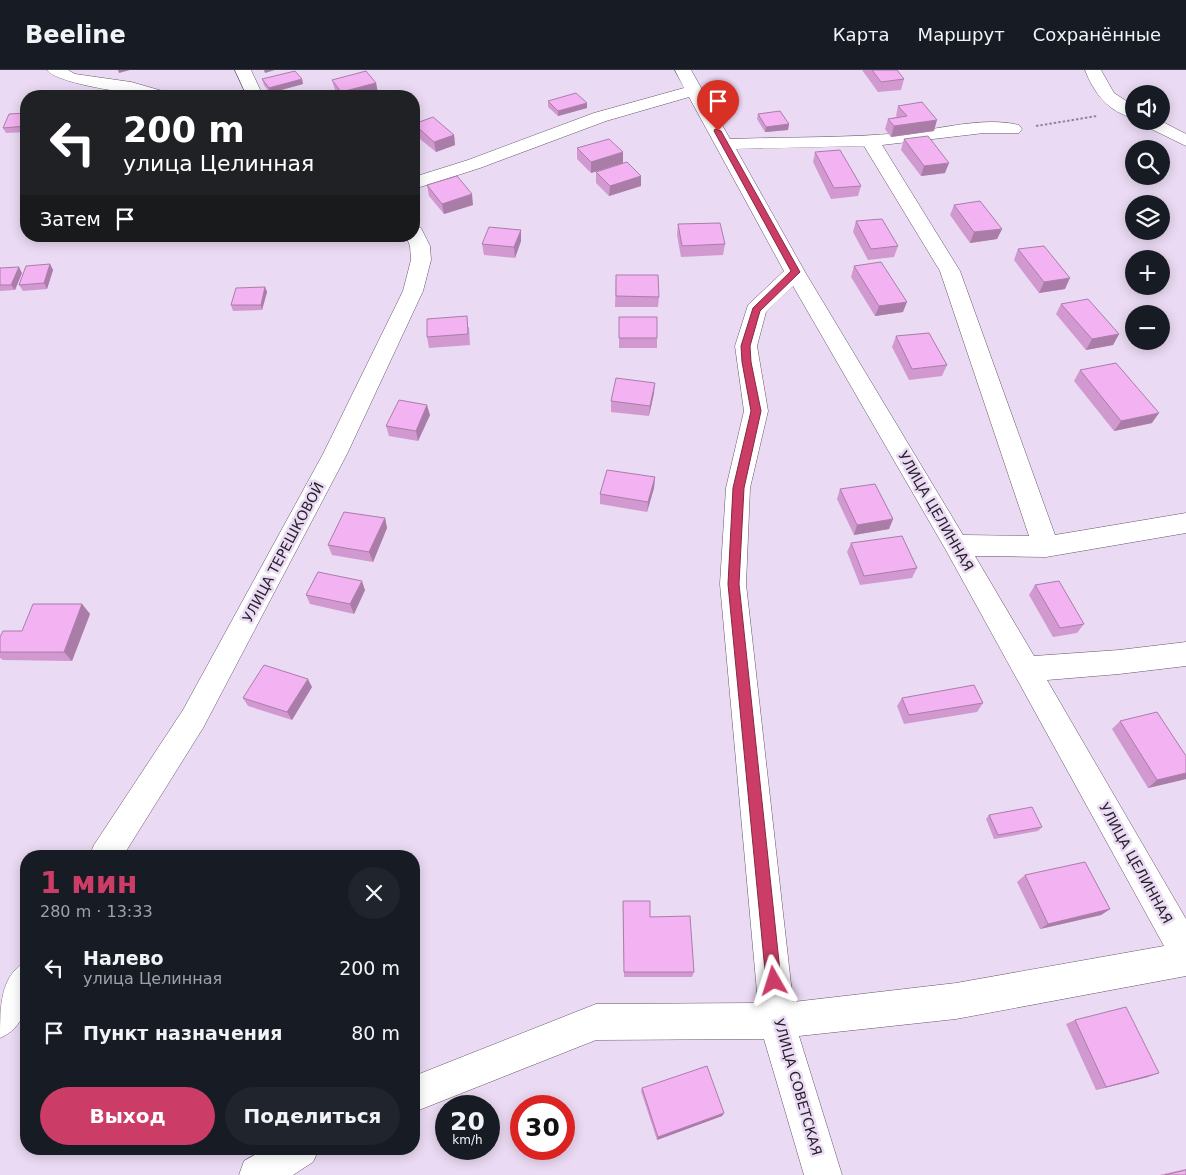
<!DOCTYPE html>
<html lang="ru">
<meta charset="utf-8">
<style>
:root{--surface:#171b24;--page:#20242c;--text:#f1f3f6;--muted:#9ea1a6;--line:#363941;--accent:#cb3d67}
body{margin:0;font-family:"DejaVu Sans",sans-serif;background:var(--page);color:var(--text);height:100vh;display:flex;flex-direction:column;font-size:19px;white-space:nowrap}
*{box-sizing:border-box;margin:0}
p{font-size:16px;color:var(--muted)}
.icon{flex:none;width:28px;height:28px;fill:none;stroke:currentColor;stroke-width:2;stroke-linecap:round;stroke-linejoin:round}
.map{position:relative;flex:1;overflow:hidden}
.side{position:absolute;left:20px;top:780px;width:400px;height:305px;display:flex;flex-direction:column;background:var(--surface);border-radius:20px;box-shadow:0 2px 12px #0003}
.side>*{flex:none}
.hud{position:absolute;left:20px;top:20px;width:400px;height:152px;border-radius:20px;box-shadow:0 2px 12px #0003;background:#202124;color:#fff;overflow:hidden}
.fabs{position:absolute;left:1125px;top:15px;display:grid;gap:10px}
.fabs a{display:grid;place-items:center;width:45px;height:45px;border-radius:50%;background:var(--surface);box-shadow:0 2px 12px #0003;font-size:25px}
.speed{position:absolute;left:435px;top:1025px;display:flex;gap:10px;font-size:25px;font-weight:700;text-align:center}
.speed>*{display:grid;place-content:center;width:65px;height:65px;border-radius:50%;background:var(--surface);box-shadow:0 2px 12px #0003;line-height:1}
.speed small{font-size:12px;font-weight:400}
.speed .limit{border:8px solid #d22;background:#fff;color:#111}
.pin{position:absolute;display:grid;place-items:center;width:42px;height:42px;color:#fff;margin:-51px -21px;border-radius:50% 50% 50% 0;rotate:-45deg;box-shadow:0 0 5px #0007}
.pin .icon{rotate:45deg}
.me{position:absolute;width:55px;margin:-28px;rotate:354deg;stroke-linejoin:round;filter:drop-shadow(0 0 4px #0008)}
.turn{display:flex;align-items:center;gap:18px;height:105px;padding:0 20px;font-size:22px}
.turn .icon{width:65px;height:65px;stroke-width:2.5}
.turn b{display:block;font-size:35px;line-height:42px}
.then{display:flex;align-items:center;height:48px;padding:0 20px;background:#0003;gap:10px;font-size:19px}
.round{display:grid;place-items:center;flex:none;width:52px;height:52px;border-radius:26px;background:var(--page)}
.headline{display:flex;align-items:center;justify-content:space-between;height:85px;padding:0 20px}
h1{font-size:30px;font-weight:600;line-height:38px;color:var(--accent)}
.primary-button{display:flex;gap:10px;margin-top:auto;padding:10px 20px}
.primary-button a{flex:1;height:58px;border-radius:30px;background:var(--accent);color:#fff;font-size:20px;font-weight:600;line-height:58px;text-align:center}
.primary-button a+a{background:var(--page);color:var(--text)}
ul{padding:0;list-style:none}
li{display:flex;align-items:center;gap:15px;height:65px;padding:0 20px}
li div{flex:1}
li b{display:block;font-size:19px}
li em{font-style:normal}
header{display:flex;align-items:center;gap:30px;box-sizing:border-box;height:70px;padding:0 25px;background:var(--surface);border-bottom:1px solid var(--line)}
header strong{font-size:24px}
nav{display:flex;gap:28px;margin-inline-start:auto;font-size:18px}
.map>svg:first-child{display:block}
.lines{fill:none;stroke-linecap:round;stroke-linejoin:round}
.street-casing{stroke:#64566b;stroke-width:1}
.path{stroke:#928698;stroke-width:2;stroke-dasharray:2.5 2;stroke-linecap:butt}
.street{fill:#fff;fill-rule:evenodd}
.wall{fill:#d199cf}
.shaded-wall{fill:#aa7da9}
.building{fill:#f3b2f1;stroke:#aa7da9}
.route{fill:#cb3d67;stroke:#842843}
.labels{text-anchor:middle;stroke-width:5;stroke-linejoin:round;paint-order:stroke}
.street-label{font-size:14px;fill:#251f28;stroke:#eadaf3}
</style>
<header>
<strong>Beeline</strong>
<nav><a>Карта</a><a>Маршрут</a><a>Сохранённые</a></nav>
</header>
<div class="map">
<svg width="1186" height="1105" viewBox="0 0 1186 1105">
<rect width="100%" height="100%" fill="#eadaf3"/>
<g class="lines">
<defs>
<path id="street" d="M47,0h21l7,4 56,8 35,10 2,4c-19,1 -111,-11 -121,-26z
M235,0h16l12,26h-16z
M675,0h16l39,69c57,-2 115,-1 172,-6 37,-3 80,-17 117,-8l3,4 -3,4h-35l-102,12 78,126 95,264 131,-22v20l-140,24 -71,-1 59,100 85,-6 67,-8v24l-67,8 -72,6 139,239v57l-230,43 -157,17 43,139h-38l-40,-136 -168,1 -182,72v-36l182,-72 162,-1 -38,-419 6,-96 18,-77 -9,-65 13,-41 36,-34 -95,-174 -83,24 -126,47 -66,21v-12l54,-17 126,-47 90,-25zM864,76l76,125 89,265 -66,-1 -158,-263 -69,-123zM793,216l154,266 217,394 -208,37 -163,19 -47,-418 4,-96 18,-77 -11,-65 9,-34z
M1085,0h16l13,23 20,13v12c-26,-6 -40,-25 -49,-48z
M1140,51h21l25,13v12l-43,-21z
M414,156l7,2 9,18 1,14 -8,31 -76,163 -144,274 -80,128h-34l5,-11 89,-135 140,-256 80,-163 8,-31 -1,-14 -4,-10h8z
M26,892c2,29 6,62 -26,76 0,-30 0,-63 26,-76z
M265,1079h54l-6,13 -20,13h-54l5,-14z"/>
</defs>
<use href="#street" class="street-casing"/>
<path class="path" d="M1036,56l61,-10"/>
<use href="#street" class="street"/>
</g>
<path class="wall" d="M862,0h35l7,9 -3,11 -23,2z
M262,9h40l1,5 -33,9 -6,-8z
M332,10l44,3 2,10 -12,3h-27l-4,-6z
M548,31l39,7 -29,8 -10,-9z
M898,36l36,25 -43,6 -6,-8 3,-10 9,-2 -1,-1z
M26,43v19l-20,1 -3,-5z
M758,44l31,10 -1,6 -23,2 -8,-13z
M414,54l40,11 1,10 -19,7 -21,-17z
M904,69l41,34 -24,3 -20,-26z
M577,78l46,15 -32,10 -14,-14z
M815,82l46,34 -3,10 -27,3 -18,-37z
M596,102l45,14 -32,10 -13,-13z
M427,115l46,20 -29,9 -15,-18z
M954,135l48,24 -5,10 -27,4 -20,-28z
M856,151l42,25 -4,11 -26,3 -15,-28z
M678,154l47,20 -2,11 -42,2 -4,-22z
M521,160v11l-6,17 -31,-3 -2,-11z
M1018,179l47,40 -26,4 -25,-33z
M50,194l3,6 -6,19 -24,2 -4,-6z
M854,196l49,46 -28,4 -24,-39z
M0,198l22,5 -7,17 -15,1z
M616,205l43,22 -1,10h-43z
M265,217l2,5 -5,18 -29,1 -2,-6z
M1061,234l58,30 -6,11 -27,5 -30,-36z
M619,247l38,21v10h-38z
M469,257l1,18 -41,3 -2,-11z
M896,266l51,29 -5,11 -33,4 -17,-33z
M1080,300l72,53 -38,8 -40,-50z
M654,323l-5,23 -38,-4v-11z
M430,345l-12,26 -29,-5 -3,-10z
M655,407l-1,11 -7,24 -47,-8v-10z
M840,419l53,30 -4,10 -35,6 -17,-36z
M385,448l2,10 -14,34 -41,-7 -4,-10z
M851,473l66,25 -5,10 -52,7 -13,-33z
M1035,515l49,39 -7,9 -24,4 -24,-42z
M365,520l-11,24 -44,-10 -4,-9z
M82,534l8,10 -18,47 -69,-1 -3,-2v-6l22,-21z
M312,617l-20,33 -44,-14 -5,-8z
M902,628l81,5 -6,9 -73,12 -7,-18z
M1120,651l66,35v23l-38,9 -36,-59z
M989,745l53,12 -4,4 -44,8 -8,-20z
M1025,805l85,34 -9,6 -61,14 -23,-47z
M623,831l27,16 44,55 -2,5h-68z
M1075,950l73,57 -52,13 -30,-66z
M642,1018l82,25 -2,3 -65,24 -16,-49z
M1186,1099v6h-27z"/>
<path class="shaded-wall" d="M118,0h12l-11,3z
M264,0h11l-10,3z
M302,9l1,5 -33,9 -1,-5z
M376,13l2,10 -12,3h-24l-1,-4z
M587,33v5l-29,8v-5z
M937,50l-3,11 -43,6 3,-11z
M789,54l-1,6 -23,2 1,-5z
M454,65l1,10 -19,7 -2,-10z
M419,81l1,5 -6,2v-5z
M623,82v11l-32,10v-11z
M949,93l-4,10 -24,3 3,-10z
M641,106v10l-32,10 1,-10z
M472,124l1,11 -29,9 -2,-10z
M1002,159l-5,10 -27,4 4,-11z
M521,160v11l-6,17 -1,-11z
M50,194l3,6 -6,19 -3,-6z
M19,197l3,6 -7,17 -4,-5z
M1070,208l-5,11 -26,4 5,-11z
M265,217l2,5 -5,18 -1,-5z
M907,232l-4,10 -28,4 4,-10z
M1119,264l-6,11 -27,5 6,-11z
M655,313l-1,10 -5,23 1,-10z
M427,335l3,10 -12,26 -2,-10z
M1159,343l-7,10 -38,8 7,-10z
M655,407l-1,11 -7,24 1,-10z
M385,448l2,10 -14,34 -4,-10z
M893,449l-4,10 -35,6 3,-10z
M362,511l3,9 -11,24 -4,-10z
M82,534l8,10 -18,47 -8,-9z
M308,609l4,8 -20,33 -5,-8z
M1186,703v6l-38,9 9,-8z
M1110,839l-9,6 -61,14 8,-5z
M1159,1003l-11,4 -52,13 10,-3z
M724,1043l-2,3 -65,24 1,-3z"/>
<path class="building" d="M872,0h25l7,9 -23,3z
M295,1l7,8 -33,9 -7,-9z
M366,1l10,12 -35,9 -9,-12z
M576,23l11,10 -29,8 -10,-10z
M922,32l15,18 -43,6 -6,-7 19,-3 -9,-10z
M780,41l9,13 -23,3 -8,-13z
M26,43v13l-23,2 6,-14z
M433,47l21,18 -20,7 -20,-18z
M928,66l21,27 -25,3 -20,-27z
M609,69l14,13 -32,10 -14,-14z
M414,75l5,6 -5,2z
M840,80l21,36 -27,2 -19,-36z
M627,92l14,14 -31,10 -14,-14z
M457,106l15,18 -30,10 -15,-19z
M980,131l22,28 -28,3 -20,-27z
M882,149l16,27 -27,3 -15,-28z
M720,153l5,21 -43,2 -4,-22z
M489,157l32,3 -7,17 -32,-3z
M1044,176l26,32 -26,4 -26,-33z
M881,192l26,40 -28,4 -25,-40z
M50,194l-6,19 -25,2 7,-19z
M19,197l-8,18h-11v-17z
M616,205h42l1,22 -43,-1z
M265,217l-4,18h-30l5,-17z
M1088,229l31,35 -27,5 -31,-35z
M467,246l1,18 -41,3v-18z
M619,247h38v21h-38z
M929,263l18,32 -35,4 -16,-33z
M1116,293l43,50 -38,8 -41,-51z
M616,308l39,5 -5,23 -39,-5z
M399,330l28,5 -11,26 -30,-5z
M607,400l48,7 -7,25 -48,-8z
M875,414l18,35 -36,6 -17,-36z
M344,442l41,6 -16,34 -41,-7z
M902,466l15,32 -53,8 -13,-33z
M318,502l44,9 -12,23 -44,-9z
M1059,511l25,43 -24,4 -25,-43z
M33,534h49l-18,48h-64v-15l3,-6h19z
M264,595l44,14 -21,33 -44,-14z
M974,615l9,18 -74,12 -7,-17z
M1157,642l29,44v17l-29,7 -37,-59z
M1032,737l10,20 -44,8 -9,-20z
M1085,792l25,47 -62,15 -23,-49z
M623,831h27v16l40,-1 4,56h-70z
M1126,937l33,66 -53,14 -31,-67z
M707,996l17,47 -66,24 -16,-49z
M1186,1100v5h-21z"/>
<path class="route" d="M715,59l6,2 79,141 -40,39 -10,35 1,16 10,49 -17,77 -5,96 42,397 -2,5 -5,2 -6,-2 -2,-5 -38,-397 5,-96 18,-77 -9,-49 -1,-16 12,-38 38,-37 -77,-140z"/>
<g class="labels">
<g class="street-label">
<text transform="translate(936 441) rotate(60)" y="5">УЛИЦА ЦЕЛИННАЯ</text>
<text transform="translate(283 482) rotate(-62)" y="5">УЛИЦА ТЕРЕШКОВОЙ</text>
<text transform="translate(1136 793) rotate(61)" y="5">УЛИЦА ЦЕЛИННАЯ</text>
<text transform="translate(798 1017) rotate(74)" y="5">УЛИЦА СОВЕТСКАЯ</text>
</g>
</g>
</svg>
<div class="fabs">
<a><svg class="icon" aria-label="sound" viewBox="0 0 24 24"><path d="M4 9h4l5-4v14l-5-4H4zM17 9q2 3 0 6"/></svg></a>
<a><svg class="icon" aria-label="search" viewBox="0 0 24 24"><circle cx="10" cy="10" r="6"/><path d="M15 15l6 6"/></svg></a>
<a><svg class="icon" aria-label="layers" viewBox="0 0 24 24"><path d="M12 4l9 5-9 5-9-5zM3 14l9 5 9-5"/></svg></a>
<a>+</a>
<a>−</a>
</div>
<div class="speed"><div>20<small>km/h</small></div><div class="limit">30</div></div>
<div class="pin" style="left:718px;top:61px;background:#d93025"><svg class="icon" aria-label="arrive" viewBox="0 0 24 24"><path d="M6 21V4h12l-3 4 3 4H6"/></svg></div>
<svg class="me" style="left:774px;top:911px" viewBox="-20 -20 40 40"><path d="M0-17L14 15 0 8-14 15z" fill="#cb3d67" stroke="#fff" stroke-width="4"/></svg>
<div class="hud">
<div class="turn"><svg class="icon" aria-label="left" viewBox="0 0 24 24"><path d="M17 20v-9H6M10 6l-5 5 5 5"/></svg><div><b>200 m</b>улица Целинная</div></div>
<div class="then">Затем<svg class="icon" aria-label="arrive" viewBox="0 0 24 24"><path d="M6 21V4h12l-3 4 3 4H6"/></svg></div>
</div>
<section class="side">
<div class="headline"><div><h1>1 мин</h1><p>280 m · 13:33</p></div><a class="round"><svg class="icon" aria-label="close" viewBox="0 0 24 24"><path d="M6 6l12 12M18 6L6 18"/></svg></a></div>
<ul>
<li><svg class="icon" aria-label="left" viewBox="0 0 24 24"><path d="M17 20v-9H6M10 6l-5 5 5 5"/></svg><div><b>Налево</b><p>улица Целинная</p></div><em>200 m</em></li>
<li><svg class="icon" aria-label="arrive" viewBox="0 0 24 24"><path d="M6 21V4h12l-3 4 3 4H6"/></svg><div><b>Пункт назначения</b></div><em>80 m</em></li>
</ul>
<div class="primary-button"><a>Выход</a><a>Поделиться</a></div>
</section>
</div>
